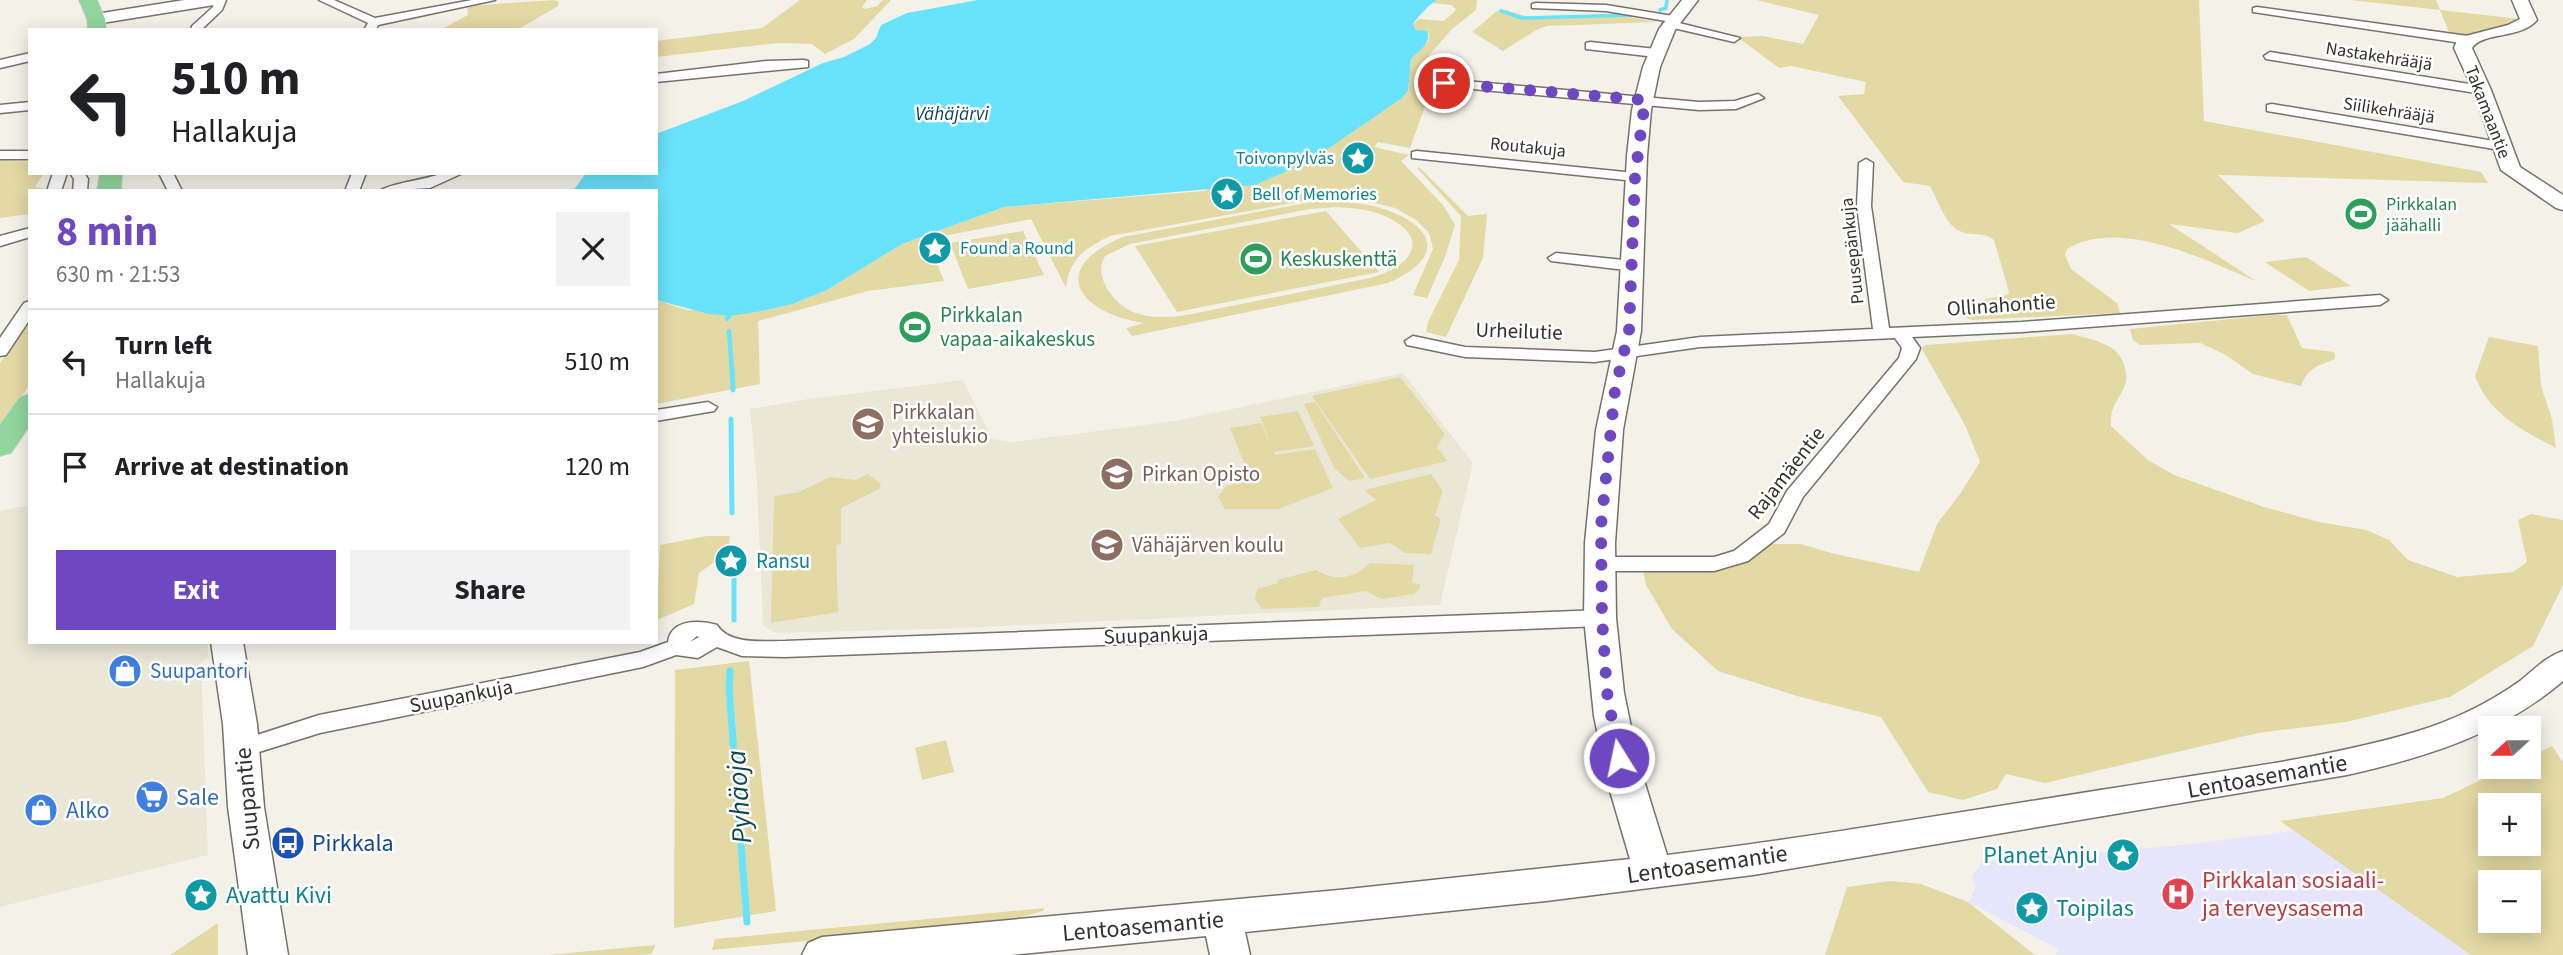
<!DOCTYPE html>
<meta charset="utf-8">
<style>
:root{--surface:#fff;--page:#f2f2f2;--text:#202124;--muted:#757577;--line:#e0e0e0;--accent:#6d48c1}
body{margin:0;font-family:"Source Sans 3",sans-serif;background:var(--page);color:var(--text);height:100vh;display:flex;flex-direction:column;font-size:26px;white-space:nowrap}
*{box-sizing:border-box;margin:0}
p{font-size:23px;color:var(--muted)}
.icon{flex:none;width:38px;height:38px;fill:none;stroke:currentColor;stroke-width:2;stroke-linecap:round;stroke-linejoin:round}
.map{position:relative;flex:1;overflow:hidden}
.side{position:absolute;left:28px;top:189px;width:630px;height:455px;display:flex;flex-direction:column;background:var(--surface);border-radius:0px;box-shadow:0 4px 18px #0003}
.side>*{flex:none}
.top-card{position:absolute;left:28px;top:28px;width:630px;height:147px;border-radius:0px;box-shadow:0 4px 18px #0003;background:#fff;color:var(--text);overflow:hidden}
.needle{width:46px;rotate:249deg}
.controls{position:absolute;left:2478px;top:716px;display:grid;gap:14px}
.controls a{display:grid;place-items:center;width:63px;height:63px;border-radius:0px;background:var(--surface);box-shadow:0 4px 18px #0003;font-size:35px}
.pin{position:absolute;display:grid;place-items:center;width:60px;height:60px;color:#fff;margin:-30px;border:4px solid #fff;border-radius:50%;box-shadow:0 2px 7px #0007}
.me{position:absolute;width:77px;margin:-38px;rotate:350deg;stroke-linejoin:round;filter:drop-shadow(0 0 5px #0008)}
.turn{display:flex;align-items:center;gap:24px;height:147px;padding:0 28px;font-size:32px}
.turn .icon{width:91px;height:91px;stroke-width:2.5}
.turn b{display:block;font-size:49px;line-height:60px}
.round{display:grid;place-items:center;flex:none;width:74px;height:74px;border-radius:0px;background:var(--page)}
.head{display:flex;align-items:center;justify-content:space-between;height:119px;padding:0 28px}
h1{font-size:42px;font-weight:700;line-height:52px;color:var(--accent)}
.cta{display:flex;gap:14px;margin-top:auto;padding:14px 28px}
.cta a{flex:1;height:80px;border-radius:0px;background:var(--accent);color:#fff;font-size:28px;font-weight:700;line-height:80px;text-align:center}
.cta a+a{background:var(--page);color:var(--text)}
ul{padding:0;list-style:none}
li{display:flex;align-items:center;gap:21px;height:105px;padding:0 28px;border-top:2px solid var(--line)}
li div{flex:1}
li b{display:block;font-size:26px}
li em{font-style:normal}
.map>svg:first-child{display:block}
.built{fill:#ebe7d7}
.medical{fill:#e7e5fb}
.green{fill:#e3d9a5;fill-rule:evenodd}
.water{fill:#69e3fc}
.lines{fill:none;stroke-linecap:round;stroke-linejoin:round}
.stream-far3{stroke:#69e3fc;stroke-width:3.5}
.stream-far2{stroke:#69e3fc;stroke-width:4.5}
.stream-far1{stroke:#69e3fc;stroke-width:5}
.stream{stroke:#69e3fc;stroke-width:7}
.street-casing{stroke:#74726a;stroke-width:3}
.secondary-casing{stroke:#74726a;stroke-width:3}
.primary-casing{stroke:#d2d2d1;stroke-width:2}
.street{fill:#fff;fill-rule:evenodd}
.secondary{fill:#fff;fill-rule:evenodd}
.primary{fill:#92d59d;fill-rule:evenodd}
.route{stroke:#6d48c1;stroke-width:12;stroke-dasharray:0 21.6}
.labels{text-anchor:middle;stroke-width:5;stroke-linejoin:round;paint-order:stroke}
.far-street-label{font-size:18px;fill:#32322e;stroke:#fff}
.far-culture-label{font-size:18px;fill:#0d838f;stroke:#fff;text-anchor:start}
.far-leisure-label{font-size:18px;fill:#27864d;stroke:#fff;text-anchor:start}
.far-water-label{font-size:19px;font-style:italic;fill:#0e4650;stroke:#fff}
.leisure-label{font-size:21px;fill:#27864d;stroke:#fff;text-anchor:start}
.street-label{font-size:21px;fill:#32322e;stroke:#fff}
.education-label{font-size:21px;fill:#785e54;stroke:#fff;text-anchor:start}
.culture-label{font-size:21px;fill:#0d838f;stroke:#fff;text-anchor:start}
.shop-label{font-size:21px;fill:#366cbe;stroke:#fff;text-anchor:start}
.near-street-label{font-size:24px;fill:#32322e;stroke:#fff}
.near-shop-label{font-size:24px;fill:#366cbe;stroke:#fff;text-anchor:start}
.near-transit-label{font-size:24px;fill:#164399;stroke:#fff;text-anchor:start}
.near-culture-label{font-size:24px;fill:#0d838f;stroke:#fff;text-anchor:start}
.near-health-label{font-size:24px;fill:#be3a42;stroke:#fff;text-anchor:start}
.near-water-label{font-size:28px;font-style:italic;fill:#0e4650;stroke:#fff}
</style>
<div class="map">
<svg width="2563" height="955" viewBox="0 0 2563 955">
<rect width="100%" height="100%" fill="#f4f2e8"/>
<path class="built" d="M1403,373l70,90 -33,142 -499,24 -166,4 -12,-8 -6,-141 -7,-75 58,-10 155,-19 29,59 20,3 163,-21z
M30,505v137h177l2,17 -8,3 7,193 -208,52v-396z"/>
<path class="medical" d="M2294,831l177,124h-415l2,-6 -90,-47 8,-16 -5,-9 11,-15 201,-17z"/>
<path class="green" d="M554,0l5,2 -1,4 -41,24h-77l28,-15 -1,-9z
M800,0h67l-5,7 3,2 12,-3 6,-6h8l-37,39 -29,15 -13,-10 -34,-1 -122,14v-16l106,-13z
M1437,0h40l-1,10 -24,19 -26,30 6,28 -22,61 -32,-6 -4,5 35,8 -8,6 42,44 12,20 -10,32 -18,41 -14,-3 20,-46 -4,-16 -13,-13 -21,-12 -24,-6 -45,-5 -216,39c-25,12 -41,23 -44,52l-35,-69 -103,20 16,42 -76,10 -110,30 2,63 -104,20v-104l31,10 75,1 31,-7 34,-14 75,-46 102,-37 200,-16 164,-71 34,-22 6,-7 3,-32 17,-17 1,-8 -13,-4 -3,-6 6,-5 25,2 12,-11 -4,-5 -21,-2z
M1756,0h443l5,121 277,51 7,11 -270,-8 47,46 -27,12 -69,-9 87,57c-51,-21 -136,-64 -189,-32l-2,6 6,14 46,34 3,10 -148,7 -15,-6v-5l5,-5 45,-9 2,-3 -15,-52c-10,-8 -21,-4 -32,-8 -16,-5 -24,-32 -32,-46l-27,-4 -65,-86 26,-2 2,-12 -75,-16 -12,2 -39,-29 2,-2 21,-1 40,8 16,-29z
M2350,0h86l4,10 80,9 -5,5 -56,12 -9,-1 -10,-25z
M1506,10l22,7 85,-3 43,8 -109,4 -11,4 -33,21 -31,-19 25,-21z
M0,160l30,2v11h14l-9,14 8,1v3h-13v23l-30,4z
M1419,167l49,49 19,-2 -4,44 -37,79 -20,-5 2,-10 31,-62 2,-44 -44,-48z
M1317,201c20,0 40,1 60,6 56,16 73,49 11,76l-256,53 -6,-8 18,-5c-65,-10 -98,-54 -21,-86zM1336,207c15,1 30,2 44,7 53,21 35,52 -10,64l-183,37c-17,2 -34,4 -51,-2 -20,-6 -44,-36 -31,-57l25,-12 180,-35z
M1326,211l53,61 -202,40 -42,-66z
M1023,231l21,44 -76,14 -18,-46z
M2306,257l45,29 -42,5 -44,-29z
M2271,315h16l15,33 32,4 1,7c-17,7 -27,8 -34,27l-48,-12 -29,-20 -24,-11 -60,2 -7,-5 -3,-11z
M30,319v65l-30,45v-66z
M2072,334c20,6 48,9 53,34 1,6 2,11 0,17 -7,17 -15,21 -14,41l37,34 26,15 90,32 55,15 47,8 23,10 19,20 49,17 56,-5 14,-10 -9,-42 13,-6 32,6v65l-30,61 -83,51 -104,25 -88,11 -213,50 -39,-9 -9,15 -34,11 -35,-8 -47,-75 -84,-21 -79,-25 -46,-42 -26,-44 -3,-14 85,-2 40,-25h33l30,9 88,19 18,-48 23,-30 20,-32 -15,-37 -43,-76 3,-4z
M2489,337l49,9 3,40 11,33 4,29c-34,-18 -67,-34 -81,-72z
M1400,377l45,57 -8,13 11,14 -78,18 -58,-83z
M1315,402l50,76 -15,3 -15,-12 -31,-65z
M1298,411l16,35 -40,6v3l41,-6 18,39 -55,21h-53l-7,-12 8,-11 25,-6 -21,-52 31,-5 10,24 -11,-30z
M868,474l13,10 -2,5 -38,19v36l-5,1 2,67 -67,11 3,-127 25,-4 31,-15 26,3z
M1431,474l12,17 -8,24 6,4 -10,35 -26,-1 -15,-10 -30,5 -22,-29 38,-19 -12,-10z
M707,536h23l-2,16 -29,21 -5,31 -37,16 3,-75z
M1370,563l44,2 -2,18 8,1v4l-6,6 -32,5 -16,-8 -44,7 -3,9 -57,2 -7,-10 2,-10 21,-6 -1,-3 39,-10c19,12 38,9 54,-7z
M749,661l27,250 -102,17 1,-258z
M946,740l8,32 -32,8 -7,-32z
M2552,746l11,16v193h-92l-191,-134 163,-23 65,-31 21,-1v-9zM2490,805h39v39h-39zM2490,882h39v38h-39z
M1890,881l31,3 47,18 67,53h-210l22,-68z
M1044,908l-1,3 -41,11 -290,28 3,-11z
M218,923v32h-48z
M655,945l-3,9 -11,1h-94z"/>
<path class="water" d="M978,0h459c-8,4 -19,17 -24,24l3,6 11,1c5,12 -8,20 -16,28l-3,32 -6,7 -92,63 -55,24 -251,22 -102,37 -75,46 -34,14 -31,7 -33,5 -20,-2 -53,-14v-109h-83l13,-18h70v-39l87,-33 80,-38 21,-6 26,-13 6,-6 5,-13 26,-12z"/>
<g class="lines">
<path class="stream-far3" d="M1660,10l6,-2 1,-8
M1501,11l21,7 112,-3"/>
<path class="stream-far2" d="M727,319l2,-3
M729,331l3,40"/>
<path class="stream-far1" d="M732,369l1,21
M731,419l1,94
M734,574v46"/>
<path class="stream" d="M730,671l-1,17 18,234"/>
<defs>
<path id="street" d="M214,0h12l-4,10 -21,20h-10l1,-4 21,-19z
M319,0h15l41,18 97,-18h23l-117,25 -2,5h-12l4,-7z
M1536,3l70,2 67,11 6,3 -4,3 65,16 -6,4 -69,-16 -2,-2 3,-3 -60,-10 -74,-3v-4z
M2257,7l211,29 6,4 -6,4 -215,-32v-4z
M1590,42l66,7 6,4 -6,4 -70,-8v-6z
M2270,52l212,34 6,4 -6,4 -216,-35 -2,-3z
M30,53v8l-30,7v-8z
M804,60l4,1v6l-152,15v-8l111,-13z
M1444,79l255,23 36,-1 23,-7 6,4 -28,11 -37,1 -259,-24v-6z
M30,102v8l-30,3v-8z
M2272,104l228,38 7,4 -7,4 -233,-39v-6z
M0,151h30v8h-30z
M1417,151l218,22 7,4 -7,4 -223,-23v-6z
M1866,159l7,4 -2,43 18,122 133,-6 358,-27 8,5 -8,5 -358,27 -110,5 8,11 -4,11 -113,138 -19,36 -36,28 -34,10h-113l-7,-2 -3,-5 3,-5 7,-2h113l20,-6 35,-27 18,-33 112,-133 3,-10 -7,-10 -195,9 -105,15 -130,-5 -58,-12 -2,-4 8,-5 52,11 130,5 105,-15 173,-8 -16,-123 2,-43z
M53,173h14l-6,18h-14z
M70,173h14l4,6 -1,12h-14l1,-12z
M159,173h14l9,18h-14z
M352,173h14l-7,18h-14z
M443,173h20l-33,15 -50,3c10,-8 46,-11 63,-18z
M30,228v9l-30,9v-10z
M1556,253l77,8 8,5 -8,5 -82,-10 -3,-3z
M30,301v18l-24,36 -6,1v-18l24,-35z
M708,402l9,5 -3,4 -58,10v-11z
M1602,610l8,3 3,5 -3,5 -8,3 -817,31 -43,-1 -25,-9 -19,11 -22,-3 -33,12 -323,66 -77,24 -8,-3 -4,-6 4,-6 84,-27 321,-63 28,-10c3,-23 31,-22 49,-17 12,20 47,16 68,16zM697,636l2,1 -9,5z"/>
<path id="secondary" d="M184,0h38l-8,5 -118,19 -8,-5 8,-5z
M1682,0h16l-23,30 -15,37 -9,43 -4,46 -6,175 -18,99 -8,113 1,75 8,75 14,68 29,94c147,-18 294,-43 440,-66 103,-17 209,-28 308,-57 37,-11 74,-29 105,-51 14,-11 25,-24 43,-30v30c-62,53 -136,76 -216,94l-594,100 -207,26 -301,31 5,23h-40l-4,-19 -195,19h-209l6,-12 14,-6 517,-47 291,-31 -22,-75 -14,-68 -10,-98 1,-75 11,-113 21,-99 10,-175 5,-46 11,-43 16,-38z
M2512,0h16l9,20c-16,19 -55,12 -65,28l19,42 29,77 43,28v15l-7,-2 -55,-38 -28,-80 -19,-42 4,-10 50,-13 12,-6z
M211,642h32l14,82 7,83 24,148h-40l-20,-148 -5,-83z"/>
<path id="primary" d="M79,0h18l8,19 1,11h-18l-1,-11z
M100,173h22l-1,18h-24z
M30,394v31l-19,28 -11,3v-31l20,-28z"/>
</defs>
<use href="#street" class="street-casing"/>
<use href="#secondary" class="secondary-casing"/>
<use href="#primary" class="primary-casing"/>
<use href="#street" class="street"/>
<use href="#secondary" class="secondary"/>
<use href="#primary" class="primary"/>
</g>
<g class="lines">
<path class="route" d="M1444,83l201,17 -10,77 -6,154 -14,59 -14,136 1,92 5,74 12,66"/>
</g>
<defs>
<symbol id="sight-disc" viewBox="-11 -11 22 22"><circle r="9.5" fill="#0f9aa8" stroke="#fff"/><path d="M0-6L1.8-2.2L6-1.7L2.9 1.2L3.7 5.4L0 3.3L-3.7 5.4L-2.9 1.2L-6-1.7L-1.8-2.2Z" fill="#fff"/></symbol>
<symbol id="stadium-disc" viewBox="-11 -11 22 22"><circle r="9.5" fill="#2e9e5b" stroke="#fff"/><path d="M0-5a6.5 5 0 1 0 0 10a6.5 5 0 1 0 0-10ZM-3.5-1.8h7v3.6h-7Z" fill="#fff"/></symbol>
<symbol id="school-disc" viewBox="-11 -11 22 22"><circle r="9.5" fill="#8d6e63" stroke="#fff"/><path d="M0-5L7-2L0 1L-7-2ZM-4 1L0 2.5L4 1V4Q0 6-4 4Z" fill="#fff"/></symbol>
<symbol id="shop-disc" viewBox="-11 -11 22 22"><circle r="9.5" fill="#3f7fe0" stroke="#fff"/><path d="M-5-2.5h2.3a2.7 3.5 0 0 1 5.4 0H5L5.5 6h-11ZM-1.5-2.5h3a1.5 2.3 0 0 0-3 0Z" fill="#fff"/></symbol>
<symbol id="supermarket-disc" viewBox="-11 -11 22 22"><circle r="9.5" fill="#3f7fe0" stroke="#fff"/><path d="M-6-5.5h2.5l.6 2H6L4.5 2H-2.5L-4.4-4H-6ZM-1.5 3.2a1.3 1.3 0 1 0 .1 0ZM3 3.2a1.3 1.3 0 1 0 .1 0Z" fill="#fff"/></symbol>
<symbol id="bus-disc" viewBox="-11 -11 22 22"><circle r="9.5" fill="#1a4fb4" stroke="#fff"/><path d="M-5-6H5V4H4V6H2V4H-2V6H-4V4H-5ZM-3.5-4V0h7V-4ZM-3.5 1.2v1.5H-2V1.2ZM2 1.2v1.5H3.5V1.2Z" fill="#fff"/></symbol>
<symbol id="hospital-disc" viewBox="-11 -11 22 22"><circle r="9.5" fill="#e0444e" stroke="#fff"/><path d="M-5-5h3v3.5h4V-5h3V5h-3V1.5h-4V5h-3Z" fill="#fff"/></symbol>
</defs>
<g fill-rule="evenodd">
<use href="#sight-disc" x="1339" y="139" width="38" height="38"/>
<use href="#sight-disc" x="1208" y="175" width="38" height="38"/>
<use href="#stadium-disc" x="2342" y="195" width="38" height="38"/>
<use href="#sight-disc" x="916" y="229" width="38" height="38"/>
<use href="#stadium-disc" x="1237" y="240" width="38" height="38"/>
<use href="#stadium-disc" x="896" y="308" width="38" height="38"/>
<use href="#school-disc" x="849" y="405" width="38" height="38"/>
<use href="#school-disc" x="1098" y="455" width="38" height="38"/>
<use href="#school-disc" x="1088" y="526" width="38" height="38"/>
<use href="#sight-disc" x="712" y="542" width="38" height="38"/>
<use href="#shop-disc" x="106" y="652" width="38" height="38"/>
<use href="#supermarket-disc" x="133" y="778" width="38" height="38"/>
<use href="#shop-disc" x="22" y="791" width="38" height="38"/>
<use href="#bus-disc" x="269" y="824" width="38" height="38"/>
<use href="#sight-disc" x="2104" y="836" width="38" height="38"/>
<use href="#hospital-disc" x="2159" y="875" width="38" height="38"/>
<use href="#sight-disc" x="182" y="876" width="38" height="38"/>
<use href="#sight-disc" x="2013" y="889" width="38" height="38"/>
</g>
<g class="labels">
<g class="far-street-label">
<text transform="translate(2379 56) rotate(9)" y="6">Nastakehrääjä</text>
<text transform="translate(2389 110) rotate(9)" y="6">Siilikehrääjä</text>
<text transform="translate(2488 112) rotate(69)" y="6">Takamaantie</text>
<text transform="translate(1528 147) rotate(6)" y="6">Routakuja</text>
<text transform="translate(1852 251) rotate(-96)" y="6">Puusepänkuja</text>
</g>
<g class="far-culture-label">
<text x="1334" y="164" text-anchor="end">Toivonpylväs</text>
<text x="1252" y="200">Bell of Memories</text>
<text x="960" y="254">Found a Round</text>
</g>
<g class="far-leisure-label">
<text x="2386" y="210">Pirkkalan<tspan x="2386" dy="21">jäähalli</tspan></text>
</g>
<g class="far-water-label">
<text x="952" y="120">Vähäjärvi</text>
</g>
<g class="leisure-label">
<text x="1280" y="266">Keskuskenttä</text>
<text x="940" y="322">Pirkkalan<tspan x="940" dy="24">vapaa-aikakeskus</tspan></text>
</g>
<g class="street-label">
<text transform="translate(2001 305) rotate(-4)" y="7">Ollinahontie</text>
<text transform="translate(1519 331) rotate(2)" y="7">Urheilutie</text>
<text transform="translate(1786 473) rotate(-52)" y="7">Rajamäentie</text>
<text transform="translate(1156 635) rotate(-2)" y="7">Suupankuja</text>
<text transform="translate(461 696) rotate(-11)" y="7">Suupankuja</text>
</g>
<g class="education-label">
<text x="892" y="419">Pirkkalan<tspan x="892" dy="24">yhteislukio</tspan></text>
<text x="1142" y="481">Pirkan Opisto</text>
<text x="1132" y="552">Vähäjärven koulu</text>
</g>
<g class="culture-label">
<text x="756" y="568">Ransu</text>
</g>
<g class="shop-label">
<text x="150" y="678">Suupantori</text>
</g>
<g class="near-street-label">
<text transform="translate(2267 776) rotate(-10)" y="8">Lentoasemantie</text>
<text transform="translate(247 799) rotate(-95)" y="8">Suupantie</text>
<text transform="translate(1707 864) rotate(-8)" y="8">Lentoasemantie</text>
<text transform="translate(1143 926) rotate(-5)" y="8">Lentoasemantie</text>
</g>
<g class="near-shop-label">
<text x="176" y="805">Sale</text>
<text x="66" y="818">Alko</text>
</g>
<g class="near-transit-label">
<text x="312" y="851">Pirkkala</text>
</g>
<g class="near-culture-label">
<text x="2098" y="863" text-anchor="end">Planet Anju</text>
<text x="226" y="903">Avattu Kivi</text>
<text x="2056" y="916">Toipilas</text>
</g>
<g class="near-health-label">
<text x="2202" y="888">Pirkkalan sosiaali-<tspan x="2202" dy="28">ja terveysasema</tspan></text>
</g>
<g class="near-water-label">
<text transform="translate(738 797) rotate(-94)" y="10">Pyhäoja</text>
</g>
</g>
</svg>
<div class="controls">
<a><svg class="needle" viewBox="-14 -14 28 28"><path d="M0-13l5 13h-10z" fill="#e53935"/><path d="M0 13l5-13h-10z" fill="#757577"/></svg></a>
<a>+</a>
<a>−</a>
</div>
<div class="pin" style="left:1444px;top:83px;background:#d93025"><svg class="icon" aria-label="arrive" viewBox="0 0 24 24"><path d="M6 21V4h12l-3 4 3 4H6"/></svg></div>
<svg class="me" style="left:1619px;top:758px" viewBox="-20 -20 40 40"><circle r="17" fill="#6d48c1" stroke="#fff" stroke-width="3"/><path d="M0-11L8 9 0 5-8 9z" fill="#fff"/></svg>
<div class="top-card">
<div class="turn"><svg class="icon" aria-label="left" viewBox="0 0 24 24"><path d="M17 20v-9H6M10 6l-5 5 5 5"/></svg><div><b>510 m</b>Hallakuja</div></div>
</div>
<section class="side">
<div class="head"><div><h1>8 min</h1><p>630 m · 21:53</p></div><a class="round"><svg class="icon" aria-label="close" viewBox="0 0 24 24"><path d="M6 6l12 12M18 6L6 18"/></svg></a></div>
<ul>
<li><svg class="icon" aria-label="left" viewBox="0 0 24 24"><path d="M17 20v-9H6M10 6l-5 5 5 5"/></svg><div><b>Turn left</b><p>Hallakuja</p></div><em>510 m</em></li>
<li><svg class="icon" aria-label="arrive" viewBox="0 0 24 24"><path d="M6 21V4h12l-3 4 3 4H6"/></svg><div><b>Arrive at destination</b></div><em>120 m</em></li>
</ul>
<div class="cta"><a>Exit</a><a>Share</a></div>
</section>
</div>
